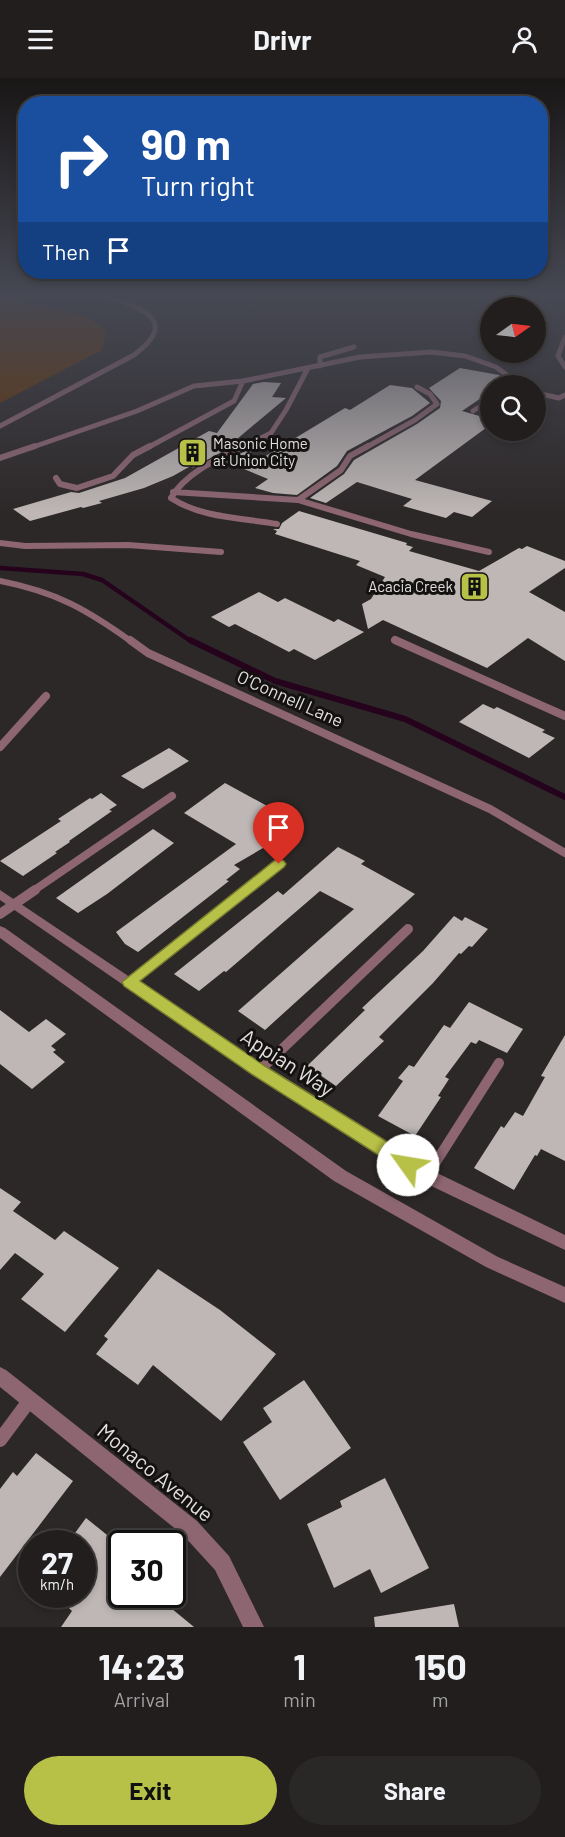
<!DOCTYPE html>
<meta charset="utf-8">
<style>
:root{--surface:#221e1e;--page:#2a2727;--text:#f1f3f6;--muted:#a2a2a4;--line:#3f3c3c;--accent:#b8c147}
body{margin:0;font-family:Barlow,sans-serif;background:var(--page);color:var(--text);height:100vh;display:flex;flex-direction:column;font-size:22px;white-space:nowrap}
*{box-sizing:border-box;margin:0}
p{font-size:20px;color:var(--muted)}
.icon{flex:none;width:33px;height:33px;fill:none;stroke:currentColor;stroke-width:2;stroke-linecap:round;stroke-linejoin:round}
.map{position:relative;height:1549px;overflow:hidden}
.panel{display:flex;flex-direction:column;background:var(--surface);flex:1}
.panel>*{flex:none}
.top-card{position:absolute;left:18px;top:18px;width:530px;height:183px;border-radius:24px;box-shadow:0 3px 9px #0003,0 0 0 2px var(--line);background:#1a4fa0;color:#fff;overflow:hidden}
.needle{width:39px;rotate:76deg}
.tools{position:absolute;left:480px;top:219px;display:grid;gap:12px}
.tools a{display:grid;place-items:center;width:66px;height:66px;border-radius:50%;background:var(--surface);box-shadow:0 3px 9px #0003,0 0 0 2px var(--line);font-size:30px}
.speed{position:absolute;left:18px;top:1452px;display:flex;gap:12px;font-size:30px;font-weight:700;text-align:center}
.speed>*{display:grid;place-content:center;width:78px;height:78px;border-radius:50%;background:var(--surface);box-shadow:0 3px 9px #0003,0 0 0 2px var(--line);line-height:1}
.speed small{font-size:15px;font-weight:400}
.speed .limit{border:3px solid #111;border-radius:9px;background:#fff;color:#111}
.pin{position:absolute;display:grid;place-items:center;width:51px;height:51px;color:#fff;margin:-62px -26px;border-radius:50% 50% 50% 0;rotate:-45deg;box-shadow:0 0 6px #0007}
.pin .icon{rotate:45deg}
.me{position:absolute;width:66px;margin:-33px;rotate:302deg;stroke-linejoin:round;filter:drop-shadow(0 0 4px #0008)}
.turn{display:flex;align-items:center;gap:21px;height:126px;padding:0 24px;font-size:27px}
.turn .icon{width:78px;height:78px;stroke-width:2.5}
.turn b{display:block;font-size:42px;line-height:51px}
.then{display:flex;align-items:center;height:57px;padding:0 24px;background:#0003;gap:12px;font-size:22px}
.eta{display:flex;justify-content:space-evenly;align-items:center;height:102px;text-align:center}
.eta b{font-size:36px;font-weight:700;line-height:42px}
.button{display:flex;gap:12px;margin-top:auto;padding:12px 24px}
.button a{flex:1;height:69px;border-radius:36px;background:var(--accent);color:#111;font-size:24px;font-weight:700;line-height:69px;text-align:center}
.button a+a{background:var(--page);color:var(--text)}
header{display:flex;justify-content:space-between;align-items:center;height:78px;padding:0 24px;background:var(--surface);font-size:27px;font-weight:700}
.map>svg:first-child{display:block}
.green{fill:#663303}
.lines{fill:none;stroke-linecap:round;stroke-linejoin:round}
.stream-far1{stroke:#26031d;stroke-width:4.5}
.stream{stroke:#26031d;stroke-width:6}
.building{fill:#beb7b5}
.service-far4{stroke:#8d6672;stroke-width:5}
.service-far3{stroke:#8d6672;stroke-width:6}
.service-far2{stroke:#8d6672;stroke-width:8}
.service-far1{stroke:#8d6672;stroke-width:10}
.service{stroke:#8d6672;stroke-width:14}
.minor{fill:#8d6672;fill-rule:evenodd}
.route{fill:#b8c147;stroke:#787d2e;stroke-width:1.5}
.labels{text-anchor:middle;stroke-width:6;stroke-linejoin:round;paint-order:stroke}
.far-poi-label{font-size:15px;fill:#e2dfde;stroke:#141111;text-anchor:start}
.street-label{font-size:18px;fill:#e2dfde;stroke:#141111}
.near-street-label{font-size:21px;fill:#e2dfde;stroke:#141111}
</style>
<header><svg class="icon" aria-label="menu" viewBox="0 0 24 24"><path d="M4 6h16M4 12h16M4 18h16"/></svg>Drivr<svg class="icon" aria-label="person" viewBox="0 0 24 24"><circle cx="12" cy="8" r="4"/><path d="M4 21q1-7 8-7t8 7"/></svg></header>
<div class="map">
<svg width="565" height="1549" viewBox="0 0 565 1549">
<rect width="100%" height="100%" fill="#2d2828"/>
<path class="green" d="M0,218l89,22 17,13 -4,19 -102,53z"/>
<g class="lines">
<path class="stream-far1" d="M0,490l83,6 19,6 90,62"/>
<path class="stream" d="M190,562l85,41 130,38 160,78"/>
</g>
<path class="building" d="M460,290l39,7 7,6 -7,5h-9v6l-28,19 28,8v6l-75,55 77,21 -20,16 -18,-5 -8,6 -43,-12 9,-7 -55,-17 -31,21 -16,-5 34,-24 10,-14 63,-36 23,-16 1,-7 -12,-13z
M264,304l17,1 -9,14 14,1 -49,41 5,2 -50,27 4,-5 -23,13 -29,12 -45,13 3,2 -19,5 -2,-1 -51,14 -17,-12 58,-17 8,1 46,-15 84,-47 8,2 36,-49z
M390,307l22,3 18,15 -18,13 -65,35 -10,15 -40,29 -24,-2 -18,-5 13,-9 -24,-10 101,-61 5,2z
M255,369l-15,21 -18,-6 4,-2z
M299,433l108,32 -1,2 7,2 -4,4 70,20 40,-23 3,1 5,-3 38,15v7l-36,24 36,20v49l-37,-23 -41,30 -104,-48 -15,9 -6,-25 9,-5 14,-22 -29,-12 4,-4 -85,-27 2,-3 -4,-2h6l3,-6z
M259,514l19,10 7,-4 49,24 4,-3 26,13 -49,28 -21,-11 -5,3 -54,-28 -6,3 -18,-10z
M483,626l11,5 3,-2 48,23 -3,2 13,6 -26,20 -70,-36z
M169,670l20,13 -46,28 -22,-13z
M225,705l53,29 21,15 -65,38 6,4 -14,11 3,1 -91,71 -13,-8 -9,-12 120,-88 -52,-31z
M101,715l16,12 -8,5 3,1 -43,30 1,1 -15,10 2,1 -34,23 -23,-15 61,-40 -3,-2 32,-21 2,1z
M153,751l21,14 -67,51 -29,19 -22,-15z
M338,769l27,14 -4,3 54,30 -150,136 -27,-19 116,-102 -34,-18 -94,81 -2,-1 -25,20 -25,-17 104,-83 5,4z
M454,838l8,5 3,-4 23,12 -16,18 -3,-1 -8,8 -2,-1 -26,30 -54,54 5,4 -48,45 -29,-20 58,-56 -3,-2 61,-57z
M469,924l54,27 -16,24 -28,-13 -3,4 -5,-2 -26,35 4,2 -11,17 3,1 -26,39 -37,-20 25,-35 -5,-3 11,-13 5,2 30,-42 6,3z
M0,932l29,22 17,-13 20,15 -15,12 5,4 -3,2 12,10 -33,27 -32,-25z
M565,957v126l-24,-12 -4,7 -2,-1 -21,35 -40,-22 27,-42 3,2 11,-16 8,4 22,-39 -4,-1z
M0,1110l21,14 -8,9 42,29 9,-9 55,37 -54,64 -44,-33 23,-25 -29,-21 -15,17z
M158,1191l62,41 56,44 -55,67 -68,-56 -15,20 -42,-31 12,-15 -4,-3z
M304,1302l47,68 -71,52 -37,-58 29,-20 -9,-14z
M36,1375l37,28 -73,96v-88l13,-17 4,4z
M385,1400l44,90 -48,25 -11,-24 -36,19 -27,-64 35,-17 -2,-6z
M86,1440l36,29v7l-9,11 9,7v22h32l40,33h-133l11,-16 -18,-17h28v-50h-15z
M454,1526l5,23h-84l-1,-10z"/>
<g class="lines">
<path class="service-far4" d="M565,259l-7,19 7,11
M320,288v-9l34,-10
M536,315l23,5 6,-3
M473,333l17,-11
M0,348l134,-71c46,-34 8,-48 -28,-59
M30,370l107,-37 57,-25 49,-5
M147,370l87,-47 9,-20 117,-24 71,-5 34,4 31,11 26,19
M241,370l30,-15 15,-23 22,-42
M365,370l50,-28 22,-16 -7,-10 -13,-7"/>
<path class="service-far3" d="M244,368c-25,12 -59,27 -73,52 30,20 72,20 106,26
M0,380l35,-12
M56,400l4,6 17,4 36,-12 20,-21 17,-9
M173,414l125,8 43,-30 9,-14 18,-10
M298,422l113,34 78,18
M0,465l25,3 103,-1 93,7
M0,503c56,11 86,28 132,61
M395,562l3,2"/>
<path class="service-far2" d="M130,562l18,13 342,156 75,44
M395,562l170,76
M0,669l46,-51
M33,813l139,-95
M244,813l35,-27"/>
<path class="service-far1" d="M0,836l35,-24
M129,904l117,-92
M259,993l149,-142
M427,1098l72,-113"/>
<path class="service" d="M0,1362l29,-39"/>
<path class="minor" d="M0,812l264,177 169,104 132,64v15l-144,-69 -167,-106 -254,-175z
M0,848l5,2 341,243 152,86 67,30v16l-79,-36 -152,-86 -334,-243z
M0,1289l6,3 191,151 32,35 35,71h-21l-28,-57 -32,-35 -183,-148z"/>
</g>
<linearGradient id="sky" x2="0" y2="1"><stop stop-color="#191616"/><stop offset="0.5" stop-color="#464853"/><stop offset="1" stop-color="#464853" stop-opacity="0"/></linearGradient>
<rect width="565" height="435" fill="url(#sky)"/>
<path class="route" d="M279,781l5,2 2,3 -2,3 -144,114 125,85 150,93 2,6 -2,5 -7,2 -6,-2 -149,-95 -129,-89 -2,-4 152,-121z"/>
<defs>
<symbol id="building-square" viewBox="-11 -11 22 22"><rect x="-9" y="-9" width="18" height="18" rx="4" fill="#b8c147" stroke="#141111"/><path d="M-4-6H4V6H1V3H-1V6H-4ZM-2.5-4.3h1.7v1.8h-1.7ZM.8-4.3h1.7v1.8H.8ZM-2.5-1h1.7V.8h-1.7ZM.8-1h1.7V.8H.8Z" fill="#111"/></symbol>
</defs>
<g fill-rule="evenodd">
<use href="#building-square" x="176" y="358" width="33" height="33"/>
<use href="#building-square" x="458" y="492" width="33" height="33"/>
</g>
<g class="labels">
<g class="far-poi-label">
<text x="213" y="371">Masonic Home<tspan x="213" dy="17">at Union City</tspan></text>
<text x="453" y="514" text-anchor="end">Acacia Creek</text>
</g>
<g class="street-label">
<text transform="translate(290 621) rotate(24)" y="6">O’Connell Lane</text>
</g>
<g class="near-street-label">
<text transform="translate(287 985) rotate(33)" y="7">Appian Way</text>
<text transform="translate(155 1395) rotate(39)" y="7">Monaco Avenue</text>
</g>
</g>
</svg>
<div class="tools">
<a><svg class="needle" viewBox="-14 -14 28 28"><path d="M0-13l5 13h-10z" fill="#e53935"/><path d="M0 13l5-13h-10z" fill="#a2a2a4"/></svg></a>
<a><svg class="icon" aria-label="search" viewBox="0 0 24 24"><circle cx="10" cy="10" r="6"/><path d="M15 15l6 6"/></svg></a>
</div>
<div class="speed"><div>27<small>km/h</small></div><div class="limit">30</div></div>
<div class="pin" style="left:279px;top:786px;background:#d93025"><svg class="icon" aria-label="arrive" viewBox="0 0 24 24"><path d="M6 21V4h12l-3 4 3 4H6"/></svg></div>
<svg class="me" style="left:408px;top:1087px" viewBox="-20 -20 40 40"><circle r="19" fill="#fff"/><path d="M0-13L10 11 0 6-10 11z" fill="#b8c147"/></svg>
<div class="top-card">
<div class="turn"><svg class="icon" aria-label="right" viewBox="0 0 24 24"><path d="M7 20v-9h11M14 6l5 5-5 5"/></svg><div><b>90 m</b>Turn right</div></div>
<div class="then">Then<svg class="icon" aria-label="arrive" viewBox="0 0 24 24"><path d="M6 21V4h12l-3 4 3 4H6"/></svg></div>
</div>
</div>
<section class="panel">
<div class="eta">
<div><b>14:23</b><p>Arrival</p></div>
<div><b>1</b><p>min</p></div>
<div><b>150</b><p>m</p></div>
</div>
<div class="button"><a>Exit</a><a>Share</a></div>
</section>
